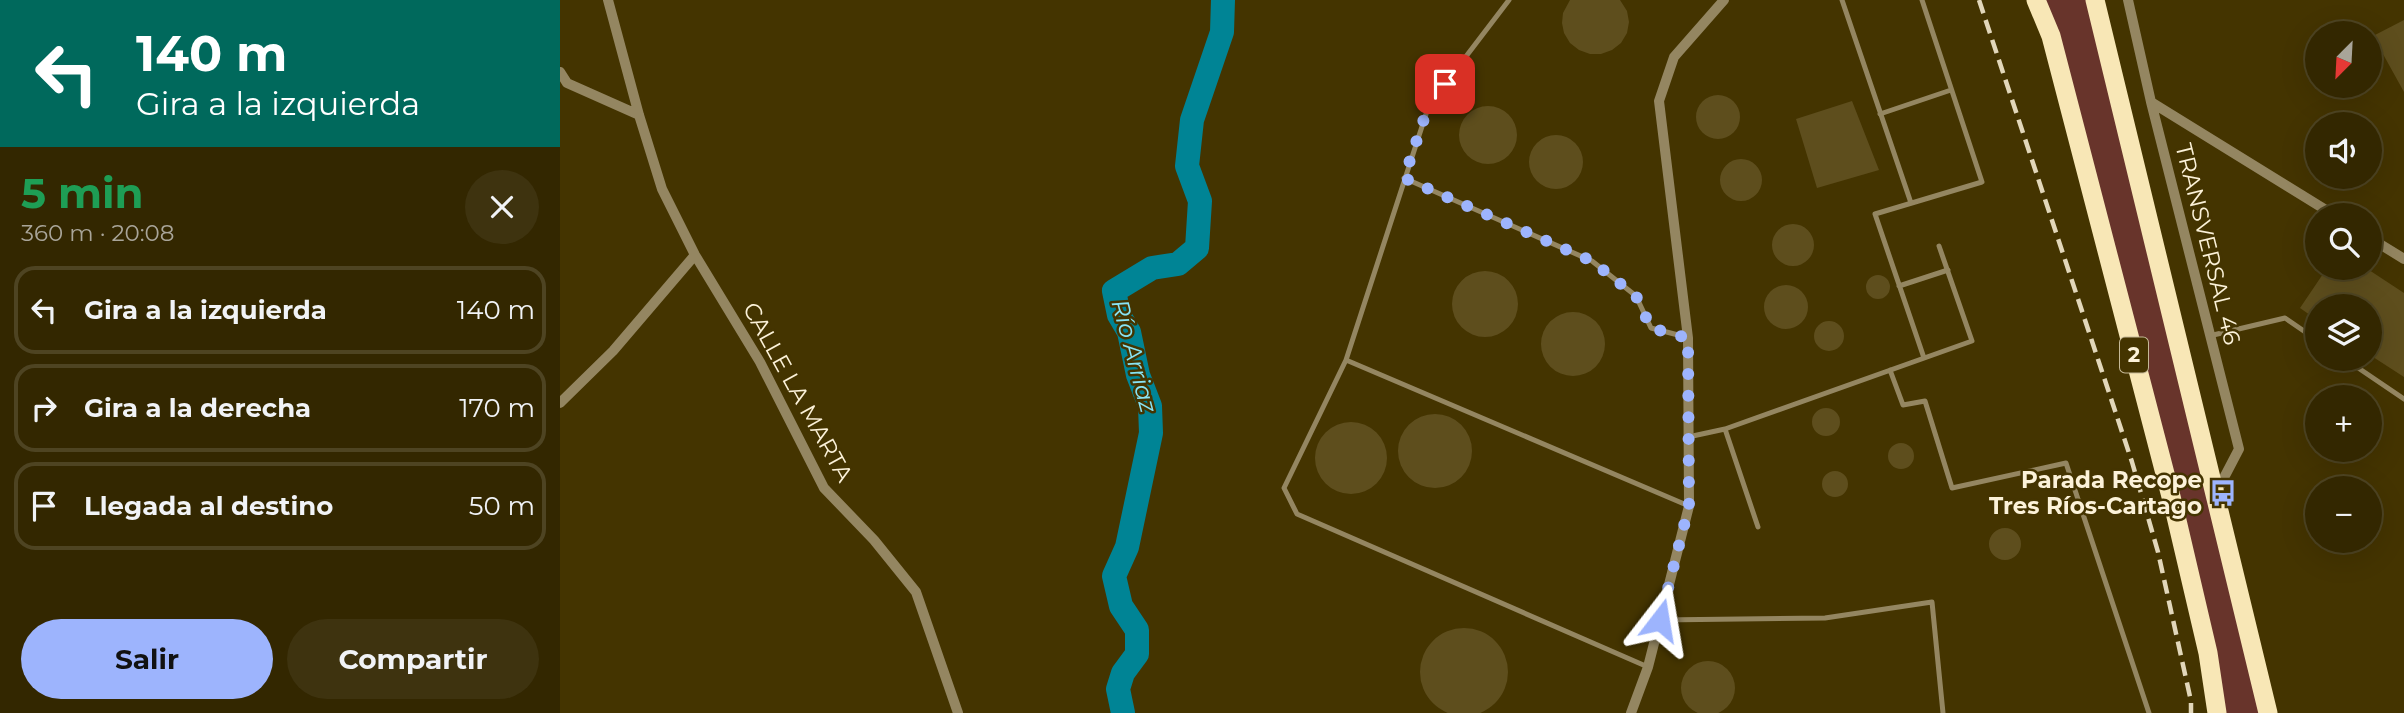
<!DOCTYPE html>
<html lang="es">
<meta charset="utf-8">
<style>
:root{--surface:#332700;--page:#3e330f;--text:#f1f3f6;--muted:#a9a599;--line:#4e4422;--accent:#9db4fd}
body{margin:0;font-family:Montserrat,sans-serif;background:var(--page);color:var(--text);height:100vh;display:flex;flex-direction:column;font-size:26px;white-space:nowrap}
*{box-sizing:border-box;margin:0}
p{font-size:23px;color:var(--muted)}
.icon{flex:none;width:38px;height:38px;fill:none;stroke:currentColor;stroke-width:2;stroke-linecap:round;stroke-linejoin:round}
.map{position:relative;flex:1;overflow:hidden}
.details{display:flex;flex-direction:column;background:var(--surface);width:560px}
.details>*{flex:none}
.top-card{background:#00695c;color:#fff;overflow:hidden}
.needle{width:46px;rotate:204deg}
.fabs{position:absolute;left:1745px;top:21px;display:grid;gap:14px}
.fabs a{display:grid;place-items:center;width:77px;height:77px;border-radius:50%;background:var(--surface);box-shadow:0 7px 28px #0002,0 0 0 2px var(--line);font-size:35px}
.pin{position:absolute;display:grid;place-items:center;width:60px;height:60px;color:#fff;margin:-30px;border-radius:14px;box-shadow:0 4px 10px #0006}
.me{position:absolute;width:77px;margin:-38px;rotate:14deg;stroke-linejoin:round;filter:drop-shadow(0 0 5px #0008)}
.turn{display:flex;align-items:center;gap:24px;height:147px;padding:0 21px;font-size:32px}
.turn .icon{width:91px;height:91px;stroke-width:2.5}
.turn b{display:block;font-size:49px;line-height:60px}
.round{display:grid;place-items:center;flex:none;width:74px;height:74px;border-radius:37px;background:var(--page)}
.head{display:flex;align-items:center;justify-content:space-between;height:119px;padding:0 21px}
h1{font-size:42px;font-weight:700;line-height:52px;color:#1e9e55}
.action{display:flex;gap:14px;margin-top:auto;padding:14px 21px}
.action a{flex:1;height:80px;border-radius:42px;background:var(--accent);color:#111;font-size:28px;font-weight:700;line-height:80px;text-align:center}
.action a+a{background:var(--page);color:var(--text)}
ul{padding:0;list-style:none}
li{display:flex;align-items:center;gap:21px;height:88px;margin:0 14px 10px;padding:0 7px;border:4px solid var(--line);border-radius:21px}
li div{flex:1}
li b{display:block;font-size:26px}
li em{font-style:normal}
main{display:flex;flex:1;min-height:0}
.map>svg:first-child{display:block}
.green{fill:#68342b}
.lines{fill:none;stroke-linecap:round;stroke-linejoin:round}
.river{stroke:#008495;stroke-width:24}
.building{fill:#5e4e1d}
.service{stroke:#948661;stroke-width:5}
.minor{stroke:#948661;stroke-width:10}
.trunk{stroke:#f8e7b6;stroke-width:19}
.rail{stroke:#e2d7ba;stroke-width:4.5;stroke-dasharray:14 7;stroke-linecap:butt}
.route{stroke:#9db4fd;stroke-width:12;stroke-dasharray:0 21.6}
.labels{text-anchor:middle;stroke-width:5;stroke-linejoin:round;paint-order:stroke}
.shield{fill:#443400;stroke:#c5b998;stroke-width:2}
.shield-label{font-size:21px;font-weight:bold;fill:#fcf2d9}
.street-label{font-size:23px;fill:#fcf2d9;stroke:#443400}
.poi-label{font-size:23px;font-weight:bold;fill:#fcf2d9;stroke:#443400;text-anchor:end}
.water-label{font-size:24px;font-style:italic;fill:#88e4f5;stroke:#443400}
</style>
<main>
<section class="details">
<div class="top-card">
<div class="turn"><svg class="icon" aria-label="left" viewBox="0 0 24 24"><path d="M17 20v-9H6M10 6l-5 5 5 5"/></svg><div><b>140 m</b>Gira a la izquierda</div></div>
</div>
<div class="head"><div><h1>5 min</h1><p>360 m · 20:08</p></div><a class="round"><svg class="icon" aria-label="close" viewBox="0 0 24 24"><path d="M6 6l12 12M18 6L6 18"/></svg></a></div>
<ul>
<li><svg class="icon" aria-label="left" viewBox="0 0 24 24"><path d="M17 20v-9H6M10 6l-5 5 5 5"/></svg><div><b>Gira a la izquierda</b></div><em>140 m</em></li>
<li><svg class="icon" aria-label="right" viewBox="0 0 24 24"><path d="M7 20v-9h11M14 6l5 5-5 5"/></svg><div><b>Gira a la derecha</b></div><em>170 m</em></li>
<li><svg class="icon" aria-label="arrive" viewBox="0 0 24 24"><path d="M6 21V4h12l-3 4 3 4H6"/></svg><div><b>Llegada al destino</b></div><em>50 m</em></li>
</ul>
<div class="action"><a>Salir</a><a>Compartir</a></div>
</section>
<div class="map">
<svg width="1844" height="713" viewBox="0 0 1844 713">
<rect width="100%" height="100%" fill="#443400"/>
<path class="green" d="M1477,0h58l167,713h-46l-22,-117z"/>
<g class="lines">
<path class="river" d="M563,713l-5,-24 5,-16 14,-19v-24l-16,-24 -7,-30 13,-29 24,-114 -1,-27 -12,-31 -9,-43 -10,-17 -5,-24 38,-23 26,-4 19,-16 3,-47 -13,-35 5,-46 30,-88 1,-32"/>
</g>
<path class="building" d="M1010,0h50l7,11 2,11 -2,11 -6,10 -9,7 -11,4h-11l-11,-4 -9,-7 -6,-10 -2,-10 1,-10z
M1844,20v72l-31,-56z
M1136 117a22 22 0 1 1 44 0a22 22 0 1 1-44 0Z
M1292,101l27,69 -62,18 -21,-69z
M899 135a29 29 0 1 1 58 0a29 29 0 1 1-58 0Z
M969 162a27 27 0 1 1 54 0a27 27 0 1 1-54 0Z
M1160 180a21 21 0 1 1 42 0a21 21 0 1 1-42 0Z
M1212 245a21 21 0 1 1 42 0a21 21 0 1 1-42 0Z
M1767,268h39l38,25v84l-34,-22v-49h-53v14l-17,-12z
M892 304a33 33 0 1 1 66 0a33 33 0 1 1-66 0Z
M1306 287a12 12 0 1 1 24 0a12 12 0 1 1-24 0Z
M1204 307a22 22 0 1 1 44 0a22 22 0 1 1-44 0Z
M981 344a32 32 0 1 1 64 0a32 32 0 1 1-64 0Z
M1254 336a15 15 0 1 1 30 0a15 15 0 1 1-30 0Z
M1252 422a14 14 0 1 1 28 0a14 14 0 1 1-28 0Z
M838 451a37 37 0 1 1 74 0a37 37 0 1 1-74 0Z
M755 458a36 36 0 1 1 72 0a36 36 0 1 1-72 0Z
M1328 456a13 13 0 1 1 26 0a13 13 0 1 1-26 0Z
M1262 484a13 13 0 1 1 26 0a13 13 0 1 1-26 0Z
M1429 544a16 16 0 1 1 32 0a16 16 0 1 1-32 0Z
M860 672a44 44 0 1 1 88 0a44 44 0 1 1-88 0Z
M1121 688a27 27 0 1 1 54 0a27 27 0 1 1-54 0Z"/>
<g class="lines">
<path class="service" d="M949,0l-80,105 -83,255 -62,128 13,26 351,153
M1282,0l69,203
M1362,0l60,182 -107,32 49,144
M1320,114l71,-24
M844,178l188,83 44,35 15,32 35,9
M1339,286l49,-16
M1649,336l76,-18 32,22
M1785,359l59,40
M786,360l343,146
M1330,370l13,35 22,-4 27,87 114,-25 83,250
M1165,429l33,98
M1128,437l37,-8 247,-88 -33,-95
M1100,620l165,-2 107,-16 11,111"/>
<path class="minor" d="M48,0l31,115 23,74 33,66 65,107 64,126 50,52 42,52 42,121
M1568,0l23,102 88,347 -23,44
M0,72l7,11 72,32
M1591,102l183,113
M1810,238l34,21
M0,403l53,-52 82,-96
M1071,713l17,-46 41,-161 -1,-168 -29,-237 15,-44 50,-57"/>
<path class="trunk" d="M1476,0l15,36 124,476 33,141 9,60
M1535,0l173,713"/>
<path class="rail" d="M1419,0l153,462 26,90 33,149v12"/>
</g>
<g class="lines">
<path class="route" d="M885,84l-16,20 -25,74 188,83 44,35 15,32 37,10 1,168 -29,114"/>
</g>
<defs>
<symbol id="bus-bare" viewBox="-9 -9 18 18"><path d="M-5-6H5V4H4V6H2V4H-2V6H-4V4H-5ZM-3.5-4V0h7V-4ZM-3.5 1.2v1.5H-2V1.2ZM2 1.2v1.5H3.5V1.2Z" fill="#9db4fd" stroke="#443400" stroke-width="2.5" paint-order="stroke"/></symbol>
</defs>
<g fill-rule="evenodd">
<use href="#bus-bare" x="1644" y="474" width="38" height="38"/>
</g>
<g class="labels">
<rect class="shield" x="1560" y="337.5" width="28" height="35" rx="5"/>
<g class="shield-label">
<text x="1574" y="362">2</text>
</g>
<g class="street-label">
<text transform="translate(1648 244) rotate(76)" y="8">TRANSVERSAL 46</text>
<text transform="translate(238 392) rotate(61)" y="8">CALLE LA MARTA</text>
</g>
<g class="poi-label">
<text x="1642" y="488">Parada Recope<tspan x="1642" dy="26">Tres Ríos-Cartago</tspan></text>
</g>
<g class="water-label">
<text transform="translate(574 356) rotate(75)" y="8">Río Arriaz</text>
</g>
</g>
</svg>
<div class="fabs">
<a><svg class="needle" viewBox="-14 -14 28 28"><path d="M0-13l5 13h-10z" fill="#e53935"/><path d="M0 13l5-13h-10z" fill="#a9a599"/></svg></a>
<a><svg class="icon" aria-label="sound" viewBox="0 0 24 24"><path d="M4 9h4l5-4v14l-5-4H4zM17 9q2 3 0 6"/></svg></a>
<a><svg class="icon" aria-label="search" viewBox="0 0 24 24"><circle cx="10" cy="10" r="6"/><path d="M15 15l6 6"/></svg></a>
<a><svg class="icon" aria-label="layers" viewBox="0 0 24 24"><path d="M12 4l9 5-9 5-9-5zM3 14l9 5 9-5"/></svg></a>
<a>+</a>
<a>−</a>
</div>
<div class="pin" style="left:885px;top:84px;background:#d93025"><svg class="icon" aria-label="arrive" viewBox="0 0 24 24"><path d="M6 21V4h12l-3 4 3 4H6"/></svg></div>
<svg class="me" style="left:1100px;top:620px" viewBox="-20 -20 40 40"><path d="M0-17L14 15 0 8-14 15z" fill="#9db4fd" stroke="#fff" stroke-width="4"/></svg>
</div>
</main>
